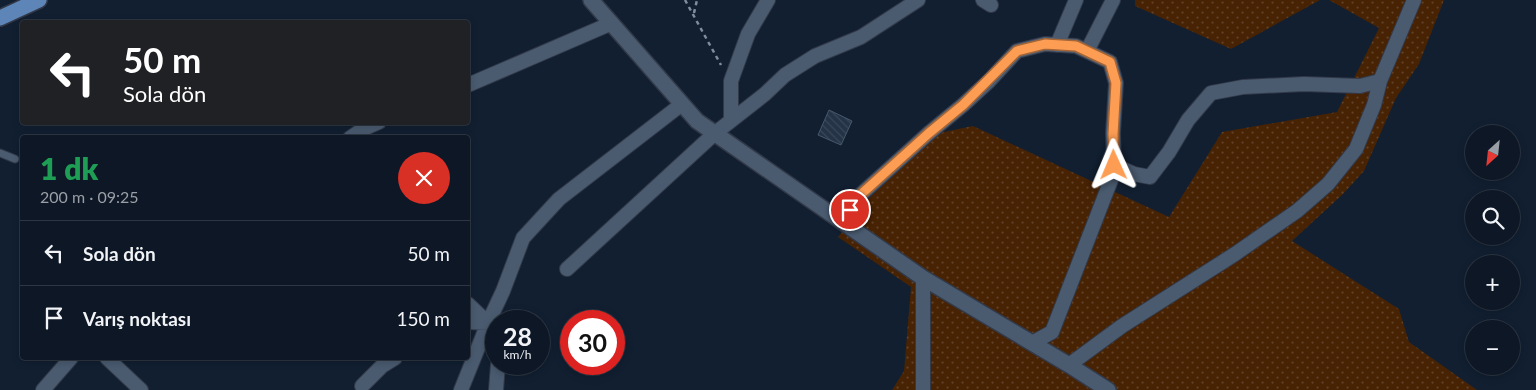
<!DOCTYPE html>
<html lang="tr">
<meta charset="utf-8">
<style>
:root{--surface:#0d1725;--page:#1b2432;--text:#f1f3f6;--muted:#9a9fa7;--line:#2d3642}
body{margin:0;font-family:Lato,sans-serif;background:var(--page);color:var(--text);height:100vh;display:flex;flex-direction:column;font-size:19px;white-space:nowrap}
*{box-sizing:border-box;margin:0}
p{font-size:16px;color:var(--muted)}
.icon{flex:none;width:28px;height:28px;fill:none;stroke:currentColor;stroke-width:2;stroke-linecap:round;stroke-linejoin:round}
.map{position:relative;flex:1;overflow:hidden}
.panel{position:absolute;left:20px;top:135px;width:450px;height:225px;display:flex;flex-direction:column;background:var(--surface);border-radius:5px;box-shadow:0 2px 8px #0003,0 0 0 1px var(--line)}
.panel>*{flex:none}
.guide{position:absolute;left:20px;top:20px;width:450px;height:105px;border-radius:5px;box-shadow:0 2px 8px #0003,0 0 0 1px var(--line);background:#202124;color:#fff;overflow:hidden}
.needle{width:32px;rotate:207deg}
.buttons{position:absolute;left:1465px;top:125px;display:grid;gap:10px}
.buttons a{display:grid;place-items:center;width:55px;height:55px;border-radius:50%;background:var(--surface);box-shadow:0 2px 8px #0003,0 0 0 1px var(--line);font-size:25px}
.speed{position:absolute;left:485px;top:310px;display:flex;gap:10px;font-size:25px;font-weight:700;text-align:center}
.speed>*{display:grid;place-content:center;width:65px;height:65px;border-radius:50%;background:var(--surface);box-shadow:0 2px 8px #0003,0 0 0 1px var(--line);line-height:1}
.speed small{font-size:12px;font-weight:400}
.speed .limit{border:8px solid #d22;background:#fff;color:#111}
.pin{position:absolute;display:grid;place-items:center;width:42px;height:42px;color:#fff;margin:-21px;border:2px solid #fff;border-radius:50%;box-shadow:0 1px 5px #0007}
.me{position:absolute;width:55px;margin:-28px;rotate:359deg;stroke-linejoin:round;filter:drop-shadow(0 0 4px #0008)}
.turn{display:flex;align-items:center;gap:18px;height:105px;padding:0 20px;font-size:22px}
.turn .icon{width:65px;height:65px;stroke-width:2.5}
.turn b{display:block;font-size:35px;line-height:42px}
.round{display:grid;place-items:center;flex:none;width:52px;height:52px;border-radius:26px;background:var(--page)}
.headline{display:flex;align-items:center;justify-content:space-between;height:85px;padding:0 20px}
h1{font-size:30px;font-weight:800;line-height:38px;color:#1e9e55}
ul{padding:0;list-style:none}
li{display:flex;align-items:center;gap:15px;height:65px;padding:0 20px;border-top:1px solid var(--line)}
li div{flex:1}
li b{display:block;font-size:19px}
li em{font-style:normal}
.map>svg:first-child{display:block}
.grass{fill:url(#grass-dots)}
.building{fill:url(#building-back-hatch);stroke:#47586d}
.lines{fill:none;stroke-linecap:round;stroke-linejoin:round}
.lane-casing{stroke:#323949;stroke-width:9}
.street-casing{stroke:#323949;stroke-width:16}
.secondary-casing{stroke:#323949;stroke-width:18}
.primary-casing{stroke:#323949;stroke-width:18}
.path{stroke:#818d9c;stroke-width:2.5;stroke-dasharray:4 4;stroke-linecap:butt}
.lane{stroke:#4a5b70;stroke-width:7}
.street{stroke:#4a5b70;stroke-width:14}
.secondary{stroke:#4a5b70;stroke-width:15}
.primary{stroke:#5e85b7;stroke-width:15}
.route-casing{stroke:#a46637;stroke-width:12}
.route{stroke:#fd9d54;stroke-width:9}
</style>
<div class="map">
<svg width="1536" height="390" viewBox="0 0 1536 390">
<defs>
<pattern id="grass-dots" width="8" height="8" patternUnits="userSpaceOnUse" patternTransform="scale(1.25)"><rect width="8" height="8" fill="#472203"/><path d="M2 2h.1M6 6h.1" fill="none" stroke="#614228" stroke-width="1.8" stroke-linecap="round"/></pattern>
<pattern id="building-back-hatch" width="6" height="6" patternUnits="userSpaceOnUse" patternTransform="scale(1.25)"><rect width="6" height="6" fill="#243346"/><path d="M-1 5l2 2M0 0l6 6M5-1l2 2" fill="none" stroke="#394758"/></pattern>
</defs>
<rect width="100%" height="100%" fill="#111f31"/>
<path class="grass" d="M1135,0h185l-89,49 -96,-43z
M1329,0h115l-25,64 -23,34 -32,73 -21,23 -51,47 107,68 10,33 68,48h-585l12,-19 7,-84 -73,-50 28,-36 73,-68 34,-7 196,91 53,-85 115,-20 42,-84z"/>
<path class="building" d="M829,110l23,11 -11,24 -23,-10z"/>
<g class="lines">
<defs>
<path id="lane" d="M0,153l15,6"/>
<path id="street" d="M983,0l8,5
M1057,45l19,-45
M1087,51l26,-51
M468,85l144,-62
M731,120v-39l17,-47 20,-34
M350,138l13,-9 16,-7
M1114,165l20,9 16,3 19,-25 19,-32 23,-27 32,-6 61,-3 56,2 20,-5
M842,222l16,-25 71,-64 34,-28 26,-24 28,-30 28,-7 31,2 34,16 6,21 -3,50 1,32 -3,15 -59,152 -20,11
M567,269l147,-135 51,-40 20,-19 30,-19 46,-19 57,-37
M468,304l20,19 15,-32 20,-53 36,-39 123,-95
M468,322l20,1
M488,323l8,25
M107,358l34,32
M1069,365l53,-39 113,-72 62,-43 31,-27 28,-35 18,-44 6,-24 34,-81
M362,386l20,-20 13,-8
M43,390l28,-32
M461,390l27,-67
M496,390l2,-26
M923,390v-112"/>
<path id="secondary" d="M591,0l106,121 226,157 146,87 39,25"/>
<path id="primary" d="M0,18l39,-18"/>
</defs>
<use href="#lane" class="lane-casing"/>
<use href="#street" class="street-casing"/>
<use href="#secondary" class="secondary-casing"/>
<use href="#primary" class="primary-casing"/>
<path class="path" d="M685,0l36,65
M694,13l3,-13"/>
<use href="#lane" class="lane"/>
<use href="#street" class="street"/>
<use href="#secondary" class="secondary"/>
<use href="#primary" class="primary"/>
</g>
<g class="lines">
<defs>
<path id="route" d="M850,210l8,-13 71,-64 34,-28 54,-54 28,-7 31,2 34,16 6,21 -3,51 1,31"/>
</defs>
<use href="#route" class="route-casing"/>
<use href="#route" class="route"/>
</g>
</svg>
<div class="buttons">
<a><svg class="needle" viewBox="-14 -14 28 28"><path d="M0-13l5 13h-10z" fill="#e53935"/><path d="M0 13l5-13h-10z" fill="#9a9fa7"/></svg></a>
<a><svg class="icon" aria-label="search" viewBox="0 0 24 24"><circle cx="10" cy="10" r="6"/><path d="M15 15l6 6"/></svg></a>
<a>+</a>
<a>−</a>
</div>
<div class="speed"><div>28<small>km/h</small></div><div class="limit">30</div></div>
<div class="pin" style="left:850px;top:210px;background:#d93025"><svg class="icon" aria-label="arrive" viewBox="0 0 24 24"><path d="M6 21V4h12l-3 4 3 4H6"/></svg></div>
<svg class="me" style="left:1114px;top:165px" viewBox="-20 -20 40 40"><path d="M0-17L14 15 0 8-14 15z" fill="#fd9d54" stroke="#fff" stroke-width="4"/></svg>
<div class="guide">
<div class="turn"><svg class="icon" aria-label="left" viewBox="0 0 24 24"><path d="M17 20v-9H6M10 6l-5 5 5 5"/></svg><div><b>50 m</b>Sola dön</div></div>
</div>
<section class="panel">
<div class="headline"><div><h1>1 dk</h1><p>200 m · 09:25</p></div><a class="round" style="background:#d93025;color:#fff"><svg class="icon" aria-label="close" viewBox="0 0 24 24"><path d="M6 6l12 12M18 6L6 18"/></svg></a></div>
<ul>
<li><svg class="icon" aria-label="left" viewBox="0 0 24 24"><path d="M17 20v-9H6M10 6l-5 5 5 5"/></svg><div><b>Sola dön</b></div><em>50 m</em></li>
<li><svg class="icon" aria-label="arrive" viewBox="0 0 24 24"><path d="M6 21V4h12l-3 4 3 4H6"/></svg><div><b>Varış noktası</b></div><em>150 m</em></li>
</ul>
</section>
</div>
